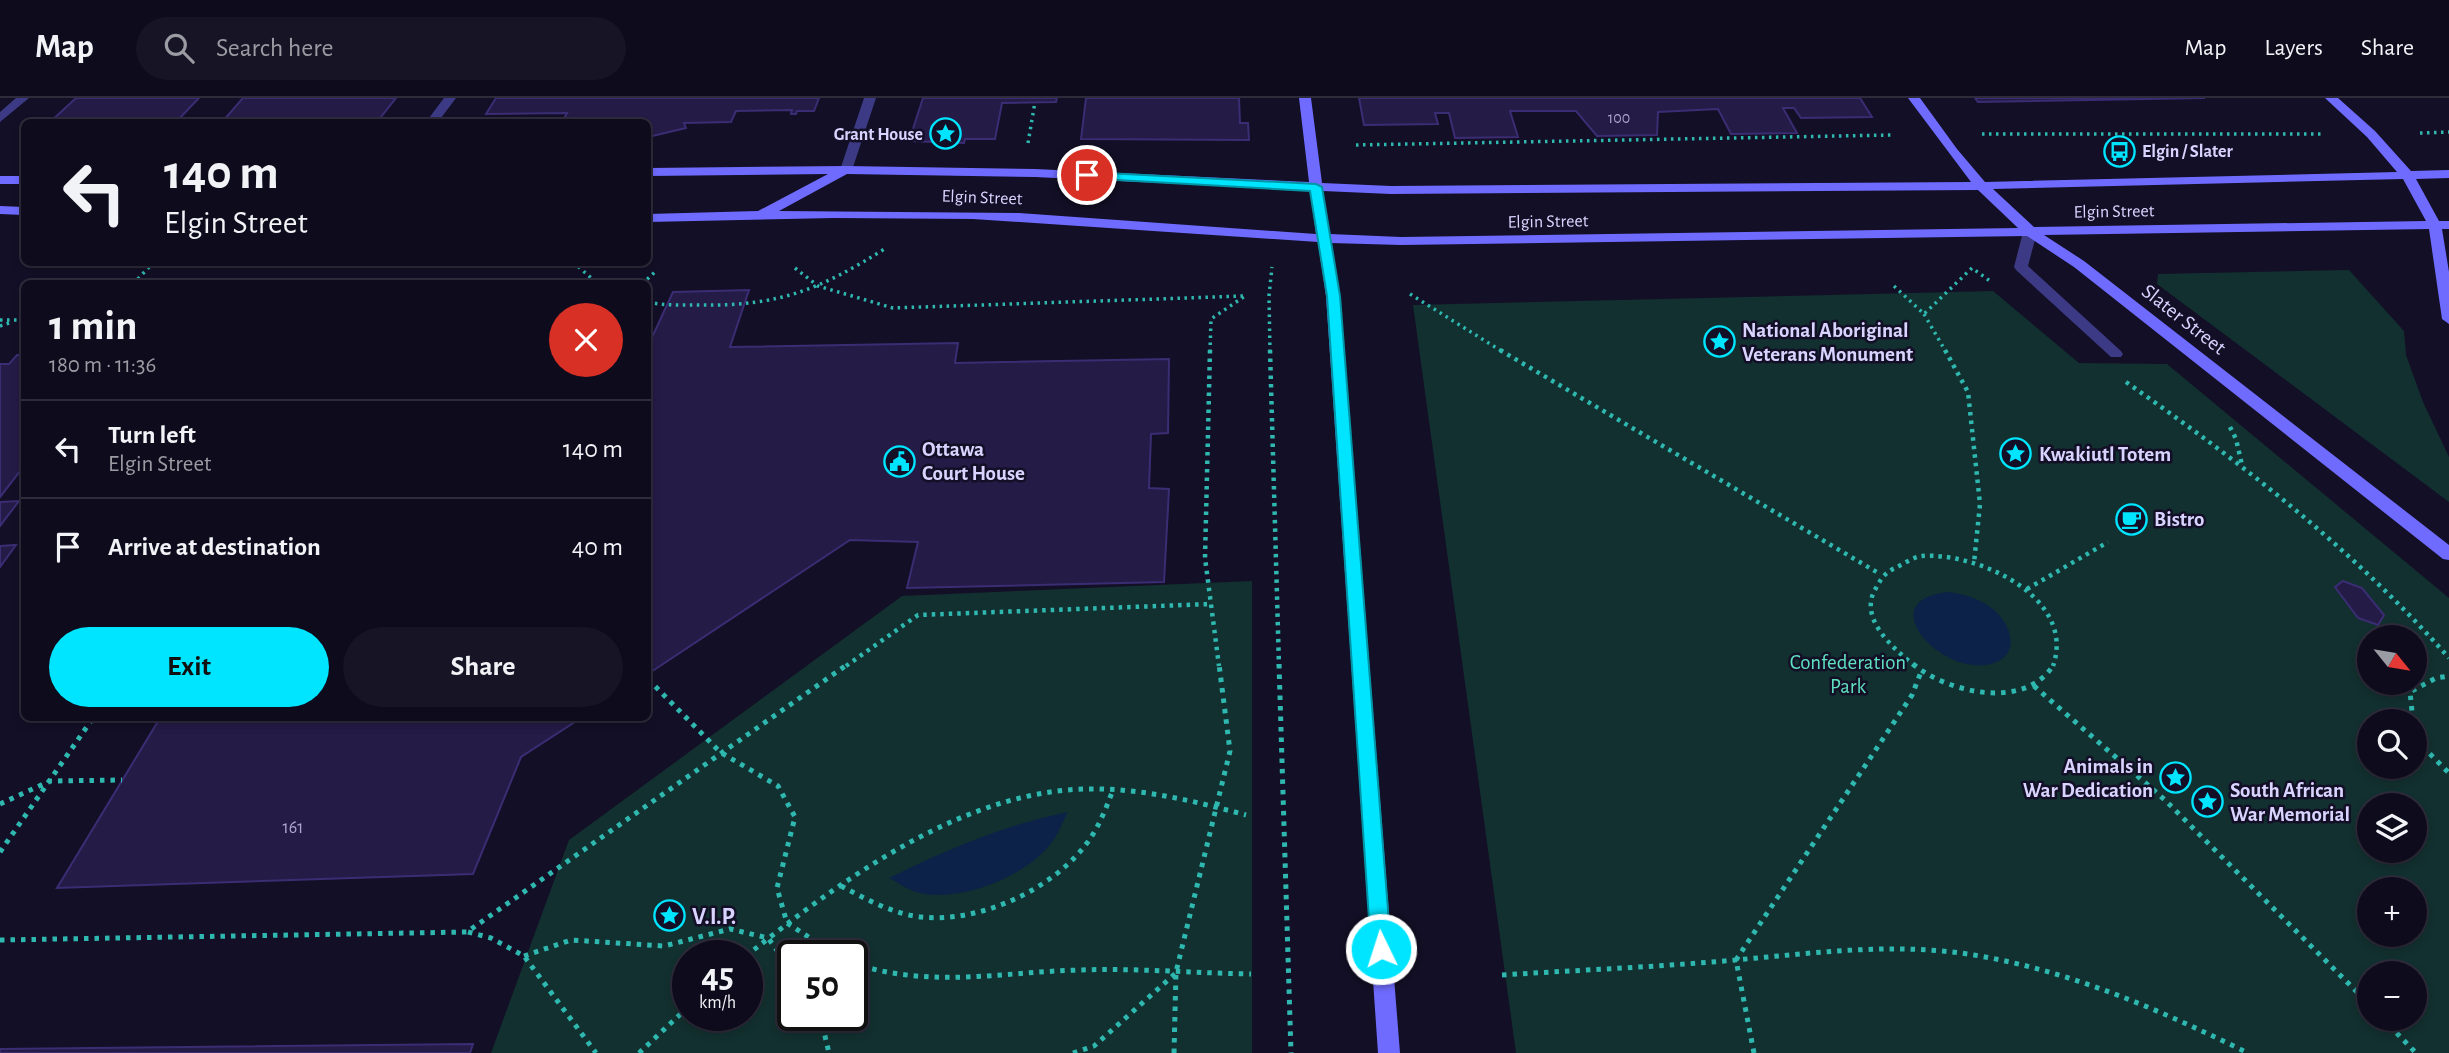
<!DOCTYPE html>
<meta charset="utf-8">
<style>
:root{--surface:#0e0b1c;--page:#171425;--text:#f1f3f6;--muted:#9b9ba3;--line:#2e2b3b;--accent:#00e5ff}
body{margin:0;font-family:"Alegreya Sans",sans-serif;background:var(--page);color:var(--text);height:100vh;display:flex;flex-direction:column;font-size:26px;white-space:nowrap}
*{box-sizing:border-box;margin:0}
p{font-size:23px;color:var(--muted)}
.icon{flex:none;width:38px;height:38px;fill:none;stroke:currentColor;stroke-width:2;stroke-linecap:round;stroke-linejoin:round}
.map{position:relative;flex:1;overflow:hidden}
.details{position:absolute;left:21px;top:182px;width:630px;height:441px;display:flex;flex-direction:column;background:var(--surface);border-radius:10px;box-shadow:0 4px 10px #0003,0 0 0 2px var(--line)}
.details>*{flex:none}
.top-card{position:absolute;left:21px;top:21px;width:630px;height:147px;border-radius:10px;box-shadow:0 4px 10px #0003,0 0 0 2px var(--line);background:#0e0b1c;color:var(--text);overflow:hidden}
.needle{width:46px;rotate:120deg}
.buttons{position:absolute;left:2357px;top:527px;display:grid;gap:14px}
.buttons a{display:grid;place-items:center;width:70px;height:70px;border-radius:50%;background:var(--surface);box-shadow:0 4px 10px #0003,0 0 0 2px var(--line);font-size:35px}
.speed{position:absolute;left:672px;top:842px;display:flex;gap:14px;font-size:35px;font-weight:700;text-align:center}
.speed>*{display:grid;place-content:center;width:91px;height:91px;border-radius:50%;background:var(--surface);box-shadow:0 4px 10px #0003,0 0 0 2px var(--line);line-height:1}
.speed small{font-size:18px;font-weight:400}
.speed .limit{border:4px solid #111;border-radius:10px;background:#fff;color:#111}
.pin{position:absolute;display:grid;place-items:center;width:60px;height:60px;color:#fff;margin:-30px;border:4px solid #fff;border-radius:50%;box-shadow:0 2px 7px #0007}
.me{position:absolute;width:77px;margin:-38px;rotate:356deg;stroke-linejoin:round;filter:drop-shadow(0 0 5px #0008)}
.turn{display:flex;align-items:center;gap:24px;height:147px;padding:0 28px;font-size:32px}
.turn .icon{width:91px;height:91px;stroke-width:2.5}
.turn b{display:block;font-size:49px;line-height:60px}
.round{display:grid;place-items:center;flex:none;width:74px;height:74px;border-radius:37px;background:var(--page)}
.overview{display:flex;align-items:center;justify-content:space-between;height:119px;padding:0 28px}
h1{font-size:42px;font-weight:600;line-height:52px}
.button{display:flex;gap:14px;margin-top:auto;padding:14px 28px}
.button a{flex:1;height:80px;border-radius:42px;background:var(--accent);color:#111;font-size:28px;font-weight:600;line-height:80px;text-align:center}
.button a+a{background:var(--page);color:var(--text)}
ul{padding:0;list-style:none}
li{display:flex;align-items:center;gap:21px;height:98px;padding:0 28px;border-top:2px solid var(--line)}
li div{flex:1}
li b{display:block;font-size:26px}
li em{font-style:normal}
header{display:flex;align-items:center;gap:42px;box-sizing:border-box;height:98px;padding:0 35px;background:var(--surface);border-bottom:2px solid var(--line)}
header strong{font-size:33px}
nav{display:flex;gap:38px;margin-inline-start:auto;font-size:24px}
.search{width:490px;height:63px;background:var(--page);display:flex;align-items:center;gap:18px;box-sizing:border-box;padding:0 24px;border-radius:38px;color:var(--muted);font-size:26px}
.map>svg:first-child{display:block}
.green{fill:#12302f;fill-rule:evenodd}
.water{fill:#0c2248}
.building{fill:#241b47;stroke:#3b2d73;stroke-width:2}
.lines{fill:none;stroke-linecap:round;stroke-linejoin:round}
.path-far2{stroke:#2fb8b0;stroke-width:3.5;stroke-dasharray:2.5 4.5;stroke-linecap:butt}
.path-far1{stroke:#2fb8b0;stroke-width:4.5;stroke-dasharray:3.5 5;stroke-linecap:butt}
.path{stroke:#2fb8b0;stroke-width:5;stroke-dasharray:4.5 6;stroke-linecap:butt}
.service{fill:#3d3a85;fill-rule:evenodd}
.minor{fill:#3d3a85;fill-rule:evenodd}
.secondary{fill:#6f6bff;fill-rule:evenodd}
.route{fill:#00e5ff;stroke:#0095a6;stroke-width:2}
.labels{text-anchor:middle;stroke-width:5;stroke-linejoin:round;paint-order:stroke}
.far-number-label{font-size:16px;fill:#aca6d1}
.far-poi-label{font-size:18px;font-weight:bold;fill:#d9d4ff;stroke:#130f26;text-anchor:end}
.far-street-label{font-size:18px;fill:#d9d4ff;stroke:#130f26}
.number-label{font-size:18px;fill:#aca6d1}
.street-label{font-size:21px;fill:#d9d4ff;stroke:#130f26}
.poi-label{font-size:21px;font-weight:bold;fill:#d9d4ff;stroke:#130f26;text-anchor:start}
.park-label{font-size:21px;fill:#5fe0c0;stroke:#130f26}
.near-poi-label{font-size:24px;font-weight:bold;fill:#d9d4ff;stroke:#130f26;text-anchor:start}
</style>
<header>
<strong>Map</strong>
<div class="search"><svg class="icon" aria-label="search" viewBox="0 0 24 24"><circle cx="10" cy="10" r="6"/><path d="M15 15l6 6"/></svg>Search here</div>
<nav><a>Map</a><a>Layers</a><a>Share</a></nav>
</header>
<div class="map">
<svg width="2449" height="955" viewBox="0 0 2449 955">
<rect width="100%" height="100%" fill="#130f26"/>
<path class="green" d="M2349,172l55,61 2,24 17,47 26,55v45l-292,-218 1,-10z
M1993,193l86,72 88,1 282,234v455h-933l-103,-748zM2370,539h45v45h-45zM2370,623h45v45h-45zM2370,707h45v45h-45zM2370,791h45v45h-45zM2370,875h45v45h-45z
M1252,483v472h-761l78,-213 333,-244zM688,858h59v59h-59zM793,858h59v59h-59z"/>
<path class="water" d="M1950,494c16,3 31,7 44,18 21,18 26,50 -8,55 -50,7 -114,-67 -36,-73z
M1068,714c-5,9 -9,20 -15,29 -26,36 -98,65 -140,50 -8,-3 -16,-9 -24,-13 61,-30 112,-52 179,-66z"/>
<path class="building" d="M76,0h123l-23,24h-126z
M243,0h153l-19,24h-155z
M496,0h323l-5,13h-17l-1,3h-5l1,-4 -56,1 -5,11 -47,1 2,5 -38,9v-15h-86l5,-9 -81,1z
M923,0h134l-1,4 -54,1 -7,36h-30l-1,4 -55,-2z
M1086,0h153l1,25h8l1,17 -168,-1z
M1359,0h501l12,19 -71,1 -7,-10h-11l14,25 -66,1 -13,-25 -60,3 -1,23 -60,1 -21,-25h-66l8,26 -63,1 -6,-25h-14l3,11 -74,1z
M1975,0h230l-227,4z
M749,192l-19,57 228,-4 -3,20 214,-4 -1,74 -17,1 -2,54 20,1 -5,93 -257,6 11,-46 -68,-2 -202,134v-328l25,-54z
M17,257h7v111l-24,31v-133h9z
M19,403l-19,25v-24z
M16,447l-16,22v-21z
M2343,483l19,7 22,27 -6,10 -20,-7 -23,-31z
M160,620h421l-60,39 -48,117 -416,14z
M473,946l-3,9h-470v-4z"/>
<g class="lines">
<path class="path-far2" d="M2420,35l29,-1
M1982,36h340
M1028,45l7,-41
M1356,47l536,-10
M573,164l25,22
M795,170l23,18 75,22 351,-12
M133,186l21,-22
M642,186l13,-12
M1894,188l30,28 48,-46 18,13
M1410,196l93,58
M648,204c18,4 36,3 54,3 78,1 119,-16 184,-57
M1924,216l22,38
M0,222h24
M0,228l12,-4
M1210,254l1,-33 34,-23
M1270,254l-1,-56 3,-29"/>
<path class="path-far1" d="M1210,252l-5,208 14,108
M1270,252l9,316
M1500,252l380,224
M1945,252l23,42 12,112 -6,59
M2126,284c117,82 228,168 323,276
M2230,329l6,12 6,26
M2027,491l81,-47
M846,568l72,-51 293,-11
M1915,568c-21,-17 -58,-48 -39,-78 5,-9 8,-14 17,-19 9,-4 20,-12 29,-13 55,-4 155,41 131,110"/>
<path class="path" d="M1279,566l12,389
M1913,566c35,29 113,47 141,0
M648,581l72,73 58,34 17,31 -18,71 10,35 51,33
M2034,588l131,114 205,205
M2413,623l-3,-29 26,-14 13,-2
M2415,641l34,34
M0,706l50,-23 72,-1
M0,754l93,-134
M841,788c25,13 52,28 80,31 59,6 131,-27 166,-74 12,-16 19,-35 26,-53
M468,834l23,6 33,18 72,97
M0,842l467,-8 381,-268
M524,858l47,-16 93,6 66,-17 38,9 25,34
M746,858c97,-77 223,-171 354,-167 49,1 98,13 146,26
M852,865c79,26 148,9 228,7 57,-2 114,3 171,4
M1502,877c78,-5 156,-8 233,-15 80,-7 159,-18 239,-5 97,16 186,55 274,98
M820,917l9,38
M2382,920l34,35
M639,955l49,-46
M1073,955l21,-7 82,-73
M1174,955l2,-81 54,-221 -11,-87
M1754,955l-18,-93 176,-265 9,-23"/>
<path class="service" d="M2030,130l7,4 -9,34 93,85 2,3 -2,3h-10l-95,-87 -2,-3 9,-35z"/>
<path class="minor" d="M16,0h13l-29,24v-10z
M444,0h12l-18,24h-12z
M864,0h12l-25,75h-10l-1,-3z"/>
<path class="secondary" d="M1299,0h12l11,85 69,3 580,-4 -63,-84h12l37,51 28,33 412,-10 -30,-35 -42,-39h13l37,33 36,40 38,-1v8l-33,1 23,42h10v8h-7l7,43v52l-7,-5 -13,-90 -385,6 40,26 365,284v15l-6,-1 -369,-292 -47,-31 -626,9 -70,-2 9,53 60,757h-22l-52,-757 -8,-54 -345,-23 -139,-1 -186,4v-8l110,-3 70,-37 -180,2v-8l198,-2 189,3 274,13zM847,76l188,3 275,13 6,44 -297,-21 -240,-2zM2403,81l23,42 -392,6 -41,-38zM1978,92l40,38 -617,9 -71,-3 -7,-43 68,3z
M0,78h24v8h-24z
M0,108l24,1v8l-24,-1z"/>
</g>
<path class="route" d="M1087,74l229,12 6,3 18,109 51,653 -3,7 -7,3 -7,-3 -3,-7 -44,-653 -17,-105 -228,-13 -1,-3z"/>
<defs>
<symbol id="sight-ring" viewBox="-11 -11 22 22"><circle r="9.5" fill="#130f26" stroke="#00e5ff" stroke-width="1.5"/><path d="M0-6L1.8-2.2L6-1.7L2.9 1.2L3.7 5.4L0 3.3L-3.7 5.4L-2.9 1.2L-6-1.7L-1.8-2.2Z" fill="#00e5ff"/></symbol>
<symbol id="bus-ring" viewBox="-11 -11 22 22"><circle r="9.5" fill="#130f26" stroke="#00e5ff" stroke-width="1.5"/><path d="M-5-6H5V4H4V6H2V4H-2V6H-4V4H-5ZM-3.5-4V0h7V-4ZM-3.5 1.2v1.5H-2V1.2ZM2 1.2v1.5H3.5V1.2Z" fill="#00e5ff"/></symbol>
<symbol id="civic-ring" viewBox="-11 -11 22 22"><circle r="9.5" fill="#130f26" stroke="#00e5ff" stroke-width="1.5"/><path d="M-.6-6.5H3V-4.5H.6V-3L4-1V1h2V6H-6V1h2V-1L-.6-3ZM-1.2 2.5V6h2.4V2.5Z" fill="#00e5ff"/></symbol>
<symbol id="cafe-ring" viewBox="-11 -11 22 22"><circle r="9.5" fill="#130f26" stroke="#00e5ff" stroke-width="1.5"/><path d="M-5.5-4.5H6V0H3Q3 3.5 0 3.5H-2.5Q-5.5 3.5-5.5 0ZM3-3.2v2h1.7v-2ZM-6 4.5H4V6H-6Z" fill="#00e5ff"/></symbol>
</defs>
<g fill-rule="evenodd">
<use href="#sight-ring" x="928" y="18" width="35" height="35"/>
<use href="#bus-ring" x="2102" y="36" width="35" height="35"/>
<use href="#sight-ring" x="1702" y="226" width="35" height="35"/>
<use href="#sight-ring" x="1998" y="338" width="35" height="35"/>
<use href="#civic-ring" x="882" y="346" width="35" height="35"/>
<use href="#cafe-ring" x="2114" y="404" width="35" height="35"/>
<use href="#sight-ring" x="2158" y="662" width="35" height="35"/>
<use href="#sight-ring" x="2190" y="686" width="35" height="35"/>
<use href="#sight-ring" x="652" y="800" width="35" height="35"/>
</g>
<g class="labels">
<g class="far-number-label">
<text x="1619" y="25">100</text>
</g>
<g class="far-poi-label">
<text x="923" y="42">Grant House</text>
<text x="2142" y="59" text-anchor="start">Elgin / Slater</text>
</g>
<g class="far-street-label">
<text transform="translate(982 99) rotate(2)" y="6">Elgin Street</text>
<text transform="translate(2114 113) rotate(-1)" y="6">Elgin Street</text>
<text transform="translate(1548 123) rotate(-1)" y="6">Elgin Street</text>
</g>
<g class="number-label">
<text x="293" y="735">161</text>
</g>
<g class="street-label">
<text transform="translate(2184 221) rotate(38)" y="7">Slater Street</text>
</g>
<g class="poi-label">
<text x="1742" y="239">National Aboriginal<tspan x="1742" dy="24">Veterans Monument</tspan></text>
<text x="922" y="358">Ottawa<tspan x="922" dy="24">Court House</tspan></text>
<text x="2039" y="363">Kwakiutl Totem</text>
<text x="2154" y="428">Bistro</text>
<text x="2153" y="675" text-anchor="end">Animals in<tspan x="2153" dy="24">War Dedication</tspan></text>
<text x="2230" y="699">South African<tspan x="2230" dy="24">War Memorial</tspan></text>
</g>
<g class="park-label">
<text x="1848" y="571">Confederation<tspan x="1848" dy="24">Park</tspan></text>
</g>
<g class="near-poi-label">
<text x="692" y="826">V.I.P.</text>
</g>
</g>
</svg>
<div class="buttons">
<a><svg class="needle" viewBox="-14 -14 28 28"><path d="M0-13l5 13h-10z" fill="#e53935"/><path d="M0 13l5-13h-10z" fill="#9b9ba3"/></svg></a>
<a><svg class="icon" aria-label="search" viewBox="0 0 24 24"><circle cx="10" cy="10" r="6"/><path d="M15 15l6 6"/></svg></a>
<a><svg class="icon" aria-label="layers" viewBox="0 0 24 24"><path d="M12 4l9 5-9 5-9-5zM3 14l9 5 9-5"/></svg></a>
<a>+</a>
<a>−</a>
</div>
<div class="speed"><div>45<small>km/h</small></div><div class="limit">50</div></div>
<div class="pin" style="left:1087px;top:77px;background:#d93025"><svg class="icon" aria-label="arrive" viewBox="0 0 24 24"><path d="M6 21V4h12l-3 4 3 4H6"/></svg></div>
<svg class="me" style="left:1381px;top:851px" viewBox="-20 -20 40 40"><circle r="17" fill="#00e5ff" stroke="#fff" stroke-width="3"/><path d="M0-11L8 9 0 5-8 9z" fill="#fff"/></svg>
<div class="top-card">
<div class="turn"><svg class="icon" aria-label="left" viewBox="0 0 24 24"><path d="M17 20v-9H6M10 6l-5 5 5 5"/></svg><div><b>140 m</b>Elgin Street</div></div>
</div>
<section class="details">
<div class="overview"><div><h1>1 min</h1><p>180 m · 11:36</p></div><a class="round" style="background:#d93025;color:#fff"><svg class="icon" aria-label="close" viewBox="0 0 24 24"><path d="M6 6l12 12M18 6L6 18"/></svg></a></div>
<ul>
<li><svg class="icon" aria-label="left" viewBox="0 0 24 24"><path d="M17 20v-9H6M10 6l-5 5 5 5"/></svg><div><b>Turn left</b><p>Elgin Street</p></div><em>140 m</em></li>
<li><svg class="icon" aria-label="arrive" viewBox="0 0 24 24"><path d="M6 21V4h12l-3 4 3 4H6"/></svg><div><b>Arrive at destination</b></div><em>40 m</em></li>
</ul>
<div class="button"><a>Exit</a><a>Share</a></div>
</section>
</div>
